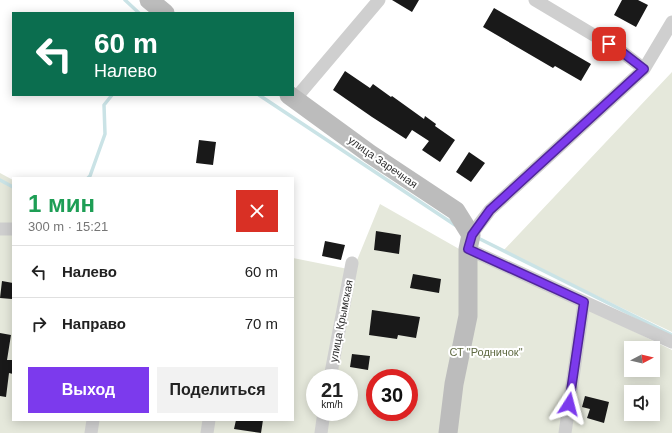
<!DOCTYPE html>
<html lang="ru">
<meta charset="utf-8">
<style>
:root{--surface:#fff;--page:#f2f2f2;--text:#222;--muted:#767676;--line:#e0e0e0;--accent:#7c3aed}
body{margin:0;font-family:Helvetica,sans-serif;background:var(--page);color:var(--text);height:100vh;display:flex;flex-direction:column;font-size:15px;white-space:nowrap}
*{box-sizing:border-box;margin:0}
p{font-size:13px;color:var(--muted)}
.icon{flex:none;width:22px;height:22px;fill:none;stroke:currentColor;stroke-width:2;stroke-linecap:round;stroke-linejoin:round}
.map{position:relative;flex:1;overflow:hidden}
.sheet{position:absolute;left:12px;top:177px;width:282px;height:244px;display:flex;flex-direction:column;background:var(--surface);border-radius:0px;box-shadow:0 2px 10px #0003}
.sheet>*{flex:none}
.top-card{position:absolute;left:12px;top:12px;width:282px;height:84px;border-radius:0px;box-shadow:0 2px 10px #0003;background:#0b6e4f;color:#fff;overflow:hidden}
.needle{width:26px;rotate:83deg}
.buttons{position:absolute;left:624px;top:341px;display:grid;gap:8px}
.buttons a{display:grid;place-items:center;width:36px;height:36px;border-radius:0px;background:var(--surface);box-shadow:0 2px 10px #0003;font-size:20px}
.speed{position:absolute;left:306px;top:369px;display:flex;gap:8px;font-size:20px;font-weight:700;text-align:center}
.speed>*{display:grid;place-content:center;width:52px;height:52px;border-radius:50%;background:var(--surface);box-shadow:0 2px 10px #0003;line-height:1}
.speed small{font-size:10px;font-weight:400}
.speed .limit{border:6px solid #d22;background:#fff;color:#111}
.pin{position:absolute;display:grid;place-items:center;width:34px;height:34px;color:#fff;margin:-17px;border-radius:8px;box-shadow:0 2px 6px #0006}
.me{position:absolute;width:44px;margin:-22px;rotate:9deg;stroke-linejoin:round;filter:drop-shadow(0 0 3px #0008)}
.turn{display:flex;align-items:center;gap:14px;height:84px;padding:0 16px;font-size:18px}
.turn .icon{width:52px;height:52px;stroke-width:2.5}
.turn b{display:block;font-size:28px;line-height:34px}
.round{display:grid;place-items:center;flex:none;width:42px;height:42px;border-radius:0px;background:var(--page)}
.summary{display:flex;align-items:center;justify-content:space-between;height:68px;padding:0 16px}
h1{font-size:24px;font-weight:700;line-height:30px;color:#1e9e55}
.button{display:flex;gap:8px;margin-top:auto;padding:8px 16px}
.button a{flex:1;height:46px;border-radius:0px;background:var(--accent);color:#fff;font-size:16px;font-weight:700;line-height:46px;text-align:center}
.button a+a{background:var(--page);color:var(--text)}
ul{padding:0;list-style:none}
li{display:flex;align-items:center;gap:12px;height:52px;padding:0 16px;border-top:1px solid var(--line)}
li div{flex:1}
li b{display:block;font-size:15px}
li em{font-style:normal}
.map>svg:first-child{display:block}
.green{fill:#e5e8db;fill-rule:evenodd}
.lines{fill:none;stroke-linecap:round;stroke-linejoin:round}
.stream{stroke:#cae3e6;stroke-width:3.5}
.building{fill:#191919}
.street{stroke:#cfcfcf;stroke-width:13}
.secondary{stroke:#bcbcbc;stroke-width:19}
.route-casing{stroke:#51269a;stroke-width:10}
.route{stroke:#7c3aed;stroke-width:7}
.labels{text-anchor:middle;stroke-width:4;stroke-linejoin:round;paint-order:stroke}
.street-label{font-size:11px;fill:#323232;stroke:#fff}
.park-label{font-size:11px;fill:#5f6a42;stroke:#fff}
</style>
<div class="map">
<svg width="672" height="433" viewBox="0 0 672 433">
<rect width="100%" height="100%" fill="#fff"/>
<path class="green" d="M672,72v260l-169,-81z
M0,173l13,7v240h280v-162l60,12 27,-66 88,50 116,53 88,43v83h-672zM631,348h22v22h-22zM315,378h34v34h-34zM375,378h34v34h-34zM631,392h22v22h-22z"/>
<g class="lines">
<path class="stream" d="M125,0l14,13
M259,95l196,130
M88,178l2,-2 15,-42 -1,-29 8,-10
M0,180l13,7
M476,237l196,98"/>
</g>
<path class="building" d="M392,0h27l-7,12z
M622,0h16l10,5 -12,22 -22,-12z
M494,8l97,56 -10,17 -26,-15 -2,2 -70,-41z
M345,71l25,17 3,-4 18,13 1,-1 32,23 1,-3 11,8 -1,2 20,14 -15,22 -18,-12 7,-9 -17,-11 -6,9 -34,-22 -39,-27z
M199,140l17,2 -3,23 -17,-2z
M469,152l16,11 -14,19 -15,-10z
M376,231l25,4 -2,19 -25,-4z
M325,241l20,4 -4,15 -19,-4z
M413,274l28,5 -2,14 -29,-5z
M2,281l11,2 -1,16 -12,-1z
M372,310l48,7 -4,21 -18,-3 -1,4 -28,-4z
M0,333l11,2 -4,25h6v14l-4,-1 -3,24 -6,-1z
M352,354l18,2 -2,14 -18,-3z
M585,396l24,6 -5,21 -17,-5 3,-9 -8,-2z
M236,420h27l-2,13 -27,-4z"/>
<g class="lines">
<path class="street" d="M535,0l87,52 22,17
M295,99l84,-99
M0,229h13
M471,235l19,-25 154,-141 28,-47
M468,249l204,93
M330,378l22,-115
M91,433l2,-13
M207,433l2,-13
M321,433l3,-21
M565,433l19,-131"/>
<path class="secondary" d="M149,0l16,13
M289,95l81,59 86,57 15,24 -3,14v67l-14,68 -6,49"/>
</g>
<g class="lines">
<defs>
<path id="route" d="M569,404l15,-102 -116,-53 4,-14 18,-25 154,-141 -22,-17 -13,-8"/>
</defs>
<use href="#route" class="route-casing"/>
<use href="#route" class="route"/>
</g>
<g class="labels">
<g class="street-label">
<text transform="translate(383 162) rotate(35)" y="4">улица Заречная</text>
<text transform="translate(341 321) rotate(-79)" y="4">улица Крымская</text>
</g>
<g class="park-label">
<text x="486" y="356">СТ "Родничок"</text>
</g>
</g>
</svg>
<div class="buttons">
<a><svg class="needle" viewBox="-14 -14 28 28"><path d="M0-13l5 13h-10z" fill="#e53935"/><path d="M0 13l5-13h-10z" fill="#767676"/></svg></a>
<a><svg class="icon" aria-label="sound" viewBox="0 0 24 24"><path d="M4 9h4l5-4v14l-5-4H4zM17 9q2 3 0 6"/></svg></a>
</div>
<div class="speed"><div>21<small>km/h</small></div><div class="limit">30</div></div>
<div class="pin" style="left:609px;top:44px;background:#d93025"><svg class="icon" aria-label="arrive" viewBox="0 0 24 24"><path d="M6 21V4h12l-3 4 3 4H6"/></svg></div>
<svg class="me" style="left:569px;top:404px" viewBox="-20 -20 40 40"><path d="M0-17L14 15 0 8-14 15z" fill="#7c3aed" stroke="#fff" stroke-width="4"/></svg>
<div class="top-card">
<div class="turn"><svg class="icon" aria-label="left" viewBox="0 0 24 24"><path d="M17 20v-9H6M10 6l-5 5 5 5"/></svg><div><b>60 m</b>Налево</div></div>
</div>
<section class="sheet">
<div class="summary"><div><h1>1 мин</h1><p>300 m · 15:21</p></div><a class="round" style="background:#d93025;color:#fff"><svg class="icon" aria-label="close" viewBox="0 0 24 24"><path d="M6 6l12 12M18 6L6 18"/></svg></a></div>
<ul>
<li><svg class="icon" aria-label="left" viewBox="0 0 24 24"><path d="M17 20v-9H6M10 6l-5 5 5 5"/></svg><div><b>Налево</b></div><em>60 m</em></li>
<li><svg class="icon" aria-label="right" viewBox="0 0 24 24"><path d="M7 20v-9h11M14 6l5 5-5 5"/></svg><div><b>Направо</b></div><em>70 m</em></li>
</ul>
<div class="button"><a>Выход</a><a>Поделиться</a></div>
</section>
</div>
